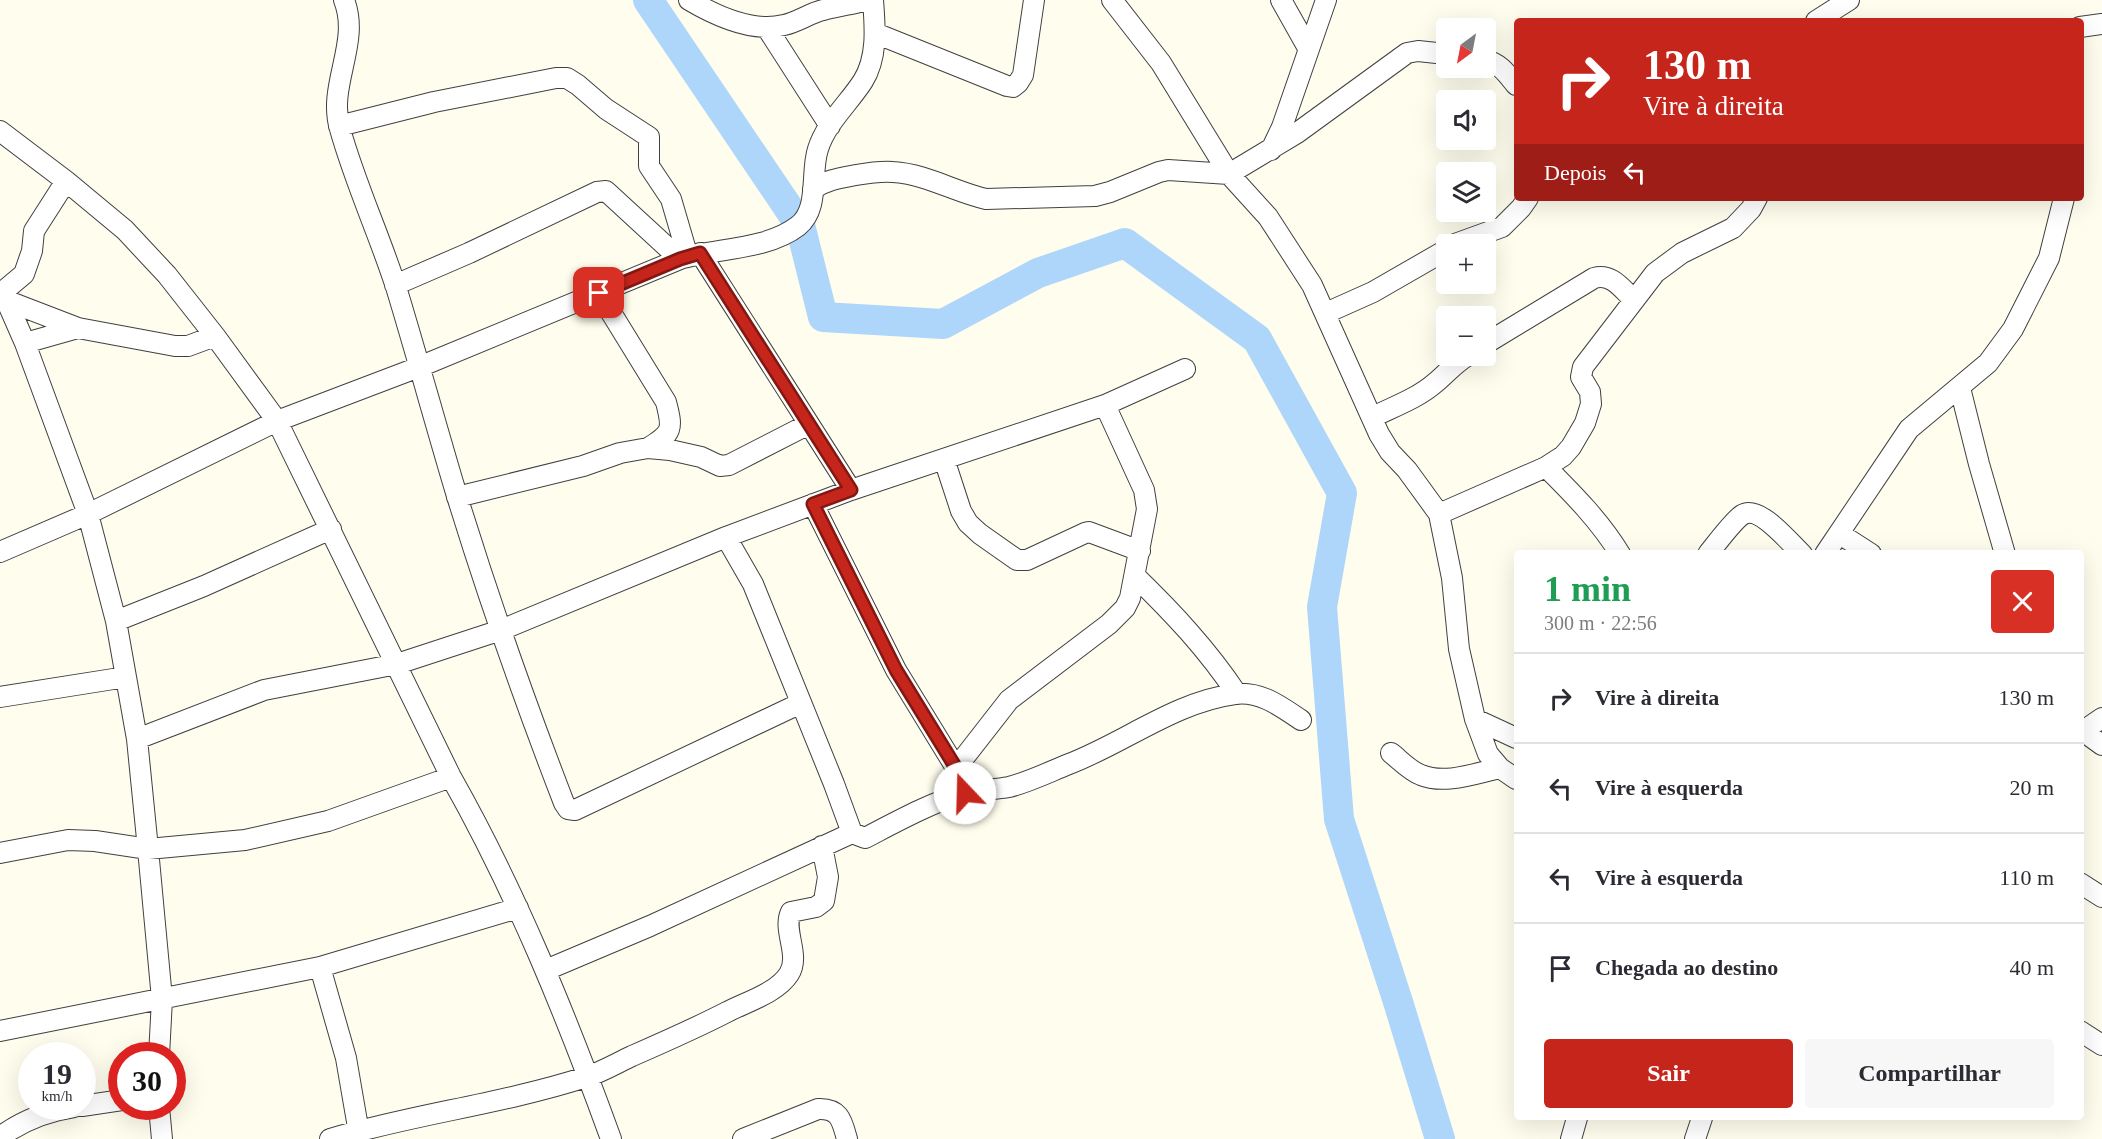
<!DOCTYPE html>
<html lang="pt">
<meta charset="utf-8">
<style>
:root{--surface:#fff;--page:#f7f7f7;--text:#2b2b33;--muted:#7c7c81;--line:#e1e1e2;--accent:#c6251c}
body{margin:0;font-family:"Times New Roman",serif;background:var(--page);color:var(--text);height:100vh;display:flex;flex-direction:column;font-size:22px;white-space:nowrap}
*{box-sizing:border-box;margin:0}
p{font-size:20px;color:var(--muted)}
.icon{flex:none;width:33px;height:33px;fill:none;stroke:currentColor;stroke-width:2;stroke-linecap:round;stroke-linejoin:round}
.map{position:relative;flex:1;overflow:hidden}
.panel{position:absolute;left:1514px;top:550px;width:570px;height:570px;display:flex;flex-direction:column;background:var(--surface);border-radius:6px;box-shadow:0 6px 24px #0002}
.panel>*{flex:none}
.hud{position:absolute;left:1514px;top:18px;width:570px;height:183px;border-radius:6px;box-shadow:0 6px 24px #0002;background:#c6251c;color:#fff;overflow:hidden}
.needle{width:39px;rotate:212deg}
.controls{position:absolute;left:1436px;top:18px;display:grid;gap:12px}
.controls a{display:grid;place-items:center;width:60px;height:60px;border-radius:6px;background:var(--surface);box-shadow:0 6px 24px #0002;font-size:30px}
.speed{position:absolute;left:18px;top:1042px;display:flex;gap:12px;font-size:30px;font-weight:700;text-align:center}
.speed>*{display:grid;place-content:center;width:78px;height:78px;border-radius:50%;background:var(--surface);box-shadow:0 6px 24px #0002;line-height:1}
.speed small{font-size:15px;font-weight:400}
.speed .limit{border:9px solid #d22;background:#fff;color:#111}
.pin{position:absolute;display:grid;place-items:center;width:51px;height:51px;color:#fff;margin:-26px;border-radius:12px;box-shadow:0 3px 9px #0006}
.me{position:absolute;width:66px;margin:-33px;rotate:339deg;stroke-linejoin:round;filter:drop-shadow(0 0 4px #0008)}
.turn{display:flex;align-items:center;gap:21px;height:126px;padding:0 30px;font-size:27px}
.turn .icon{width:78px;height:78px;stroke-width:2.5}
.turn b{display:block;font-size:42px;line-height:51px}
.then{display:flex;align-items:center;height:57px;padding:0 30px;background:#0003;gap:12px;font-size:22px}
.round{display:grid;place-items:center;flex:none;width:63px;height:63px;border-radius:6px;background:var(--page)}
.summary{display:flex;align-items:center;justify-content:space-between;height:102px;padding:0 30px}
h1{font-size:36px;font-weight:600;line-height:45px;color:#1e9e55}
.primary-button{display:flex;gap:12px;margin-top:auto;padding:12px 30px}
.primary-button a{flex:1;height:69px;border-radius:6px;background:var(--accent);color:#fff;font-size:24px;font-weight:600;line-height:69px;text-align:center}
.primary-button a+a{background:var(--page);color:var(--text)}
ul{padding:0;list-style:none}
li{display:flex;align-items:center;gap:18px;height:90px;padding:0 30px;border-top:2px solid var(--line)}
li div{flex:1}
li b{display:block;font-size:22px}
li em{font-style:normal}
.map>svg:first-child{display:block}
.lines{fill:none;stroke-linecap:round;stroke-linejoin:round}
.river{stroke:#aed6fa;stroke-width:30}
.street-casing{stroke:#404040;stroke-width:22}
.street{stroke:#fff;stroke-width:20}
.route-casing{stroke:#811812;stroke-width:15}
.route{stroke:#c6251c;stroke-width:10}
</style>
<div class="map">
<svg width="2102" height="1139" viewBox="0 0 2102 1139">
<rect width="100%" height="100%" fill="#fffded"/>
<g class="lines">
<path class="river" d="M648,0l152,225 23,92 120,7 95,-51 87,-30 132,96 85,154 -20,114 17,212 60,186 41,134"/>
<defs>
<path id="street" d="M344,0c17,43 -17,85 -4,129 15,54 39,105 56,158 21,69 40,139 61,209 32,104 68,206 107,307l4,6 7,1 226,-107
M689,0c27,16 63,33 95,25 14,-3 26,-12 39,-15 15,-4 30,-6 45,-10
M1112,0l49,63 68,111 39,43 44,68 67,149 11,18 17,18 32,44 13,64 7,71 16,70 13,35 12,14 16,11
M1281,0l27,48
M1816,21l33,-21
M2080,27l22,-3
M767,28l63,98
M875,33l132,53 6,1 5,-4 5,-8 11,-75
M1485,60c15,3 22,14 31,25
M339,126l95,-24 122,-24h11l11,7 28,24 43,28v29l22,33 17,58
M0,131l66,50 59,49 42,45 48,61 62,85 174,356c65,115 115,238 160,362
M1271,150l11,-23 44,-127
M813,189c13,-9 27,-11 43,-14 12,-2 25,-4 37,-3 33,2 62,20 93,27l109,-3 15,-4 49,-20 9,-2 61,4 68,-41 110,-80 11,-2 28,3
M1455,244l47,-17 19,-19 7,-10
M700,253l151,237
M395,285l74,-32 128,-61 9,-1 74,68
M599,293l67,109c7,27 7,31 -18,46
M0,294l24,-20 8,-23 2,-20 32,-50
M0,298l78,30 97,18h13l27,-10
M7,302l18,41 63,171 28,107 21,118 11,110 14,150 -3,57
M1326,313l47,-21 73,-42
M25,343l53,-15
M1485,344l109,-66c18,-5 28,11 40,22
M1960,388l19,76 26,90
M1373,417c20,-10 45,-19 62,-34 11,-9 20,-20 32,-27
M944,459l17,52 7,12 12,11 37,26h10l58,-27 4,-1 51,19
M1546,467c27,27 54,54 74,87
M457,497l126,-31 37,-13 28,-5 22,2 31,7 19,9 9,-1 80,-41
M813,504l83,166 60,98 4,12
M1439,514l107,-47 17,-11 8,-9 14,-24 6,-19 -1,-12 -9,-15 2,-10 72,-94 27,-20 51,-25 18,-19 6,-11
M1840,534l31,20
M726,537l27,47 81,200 18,49 13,5c31,-16 65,-35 99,-45 14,-4 30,-3 45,-6 20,-5 40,-15 60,-23 55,-21 106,-62 166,-70 26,-3 45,12 66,26
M0,552l88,-38 189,-93 142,-54 261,-108c36,-11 87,-9 118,-33 22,-17 12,-53 20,-77 8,-26 31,-46 45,-68 15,-24 12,-55 10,-81
M1708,554c8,-10 25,-33 34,-39 17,-11 48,28 60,39
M1825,554l84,-125 79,-66 25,-34 36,-71 15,-60
M1135,576c38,37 72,73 102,118
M116,621l88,-35 127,-57
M0,697l126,-20
M1475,719l41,19
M2080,729l22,16
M2083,731l19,-13
M137,739l127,-49 133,-26 104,-34 225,-93 125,-47 254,-85 80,-36
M1391,753c9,7 19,18 30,22 24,10 55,-2 79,-7
M956,768l53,-68 100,-76 16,-16 5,-10 17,-89 -3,-19 -39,-85
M0,853l68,-13 27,1 53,8 97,-9 83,-19 123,-44
M2080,883l22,14
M320,967l26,91 14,81
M546,970l104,-44 202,-93
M0,1031l320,-64 198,-59
M2080,1031l22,14
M82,1106l40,-6
M159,1107l3,32
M0,1137c22,-16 47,-26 74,-30
M330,1139c84,-25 172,-35 256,-62 16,-5 31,-14 46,-21 32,-14 64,-28 95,-44 19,-10 50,-19 62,-38 12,-19 -7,-44 2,-62l25,-5 8,-6 4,-24 -6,-31
M743,1139l75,-30c22,-1 24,12 29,30
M1571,1139l6,-21
M1695,1139l7,-21"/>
</defs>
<use href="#street" class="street-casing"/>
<use href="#street" class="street"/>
</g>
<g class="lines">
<defs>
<path id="route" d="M599,293l81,-34 20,-6 151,237 -38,14 83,166 60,98 9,25"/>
</defs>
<use href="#route" class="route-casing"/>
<use href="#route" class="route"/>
</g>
</svg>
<div class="controls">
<a><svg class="needle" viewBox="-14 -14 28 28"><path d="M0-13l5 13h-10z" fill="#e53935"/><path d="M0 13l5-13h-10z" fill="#7c7c81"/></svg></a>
<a><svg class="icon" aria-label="sound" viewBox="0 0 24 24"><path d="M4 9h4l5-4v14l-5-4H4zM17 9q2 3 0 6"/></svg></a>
<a><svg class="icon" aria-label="layers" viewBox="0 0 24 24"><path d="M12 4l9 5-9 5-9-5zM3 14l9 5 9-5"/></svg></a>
<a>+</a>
<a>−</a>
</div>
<div class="speed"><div>19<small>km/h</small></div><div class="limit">30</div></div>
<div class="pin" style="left:599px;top:293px;background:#d93025"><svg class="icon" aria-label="arrive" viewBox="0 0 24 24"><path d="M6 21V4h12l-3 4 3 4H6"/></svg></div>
<svg class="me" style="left:965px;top:793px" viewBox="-20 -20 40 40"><circle r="19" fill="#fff"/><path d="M0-13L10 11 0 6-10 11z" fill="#c6251c"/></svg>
<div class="hud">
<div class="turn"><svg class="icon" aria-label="right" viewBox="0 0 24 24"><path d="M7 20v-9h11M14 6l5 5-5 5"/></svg><div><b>130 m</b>Vire à direita</div></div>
<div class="then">Depois<svg class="icon" aria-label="left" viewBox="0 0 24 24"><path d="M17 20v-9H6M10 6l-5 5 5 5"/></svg></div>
</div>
<section class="panel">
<div class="summary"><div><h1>1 min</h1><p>300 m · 22:56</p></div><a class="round" style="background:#d93025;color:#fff"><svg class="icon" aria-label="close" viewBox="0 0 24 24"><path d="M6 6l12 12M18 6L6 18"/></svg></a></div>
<ul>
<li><svg class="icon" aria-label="right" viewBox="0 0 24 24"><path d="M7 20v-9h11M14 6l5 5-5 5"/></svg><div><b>Vire à direita</b></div><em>130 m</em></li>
<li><svg class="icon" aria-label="left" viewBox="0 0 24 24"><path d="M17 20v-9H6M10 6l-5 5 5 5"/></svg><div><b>Vire à esquerda</b></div><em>20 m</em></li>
<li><svg class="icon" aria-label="left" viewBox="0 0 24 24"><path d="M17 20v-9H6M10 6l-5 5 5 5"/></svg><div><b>Vire à esquerda</b></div><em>110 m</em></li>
<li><svg class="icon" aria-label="arrive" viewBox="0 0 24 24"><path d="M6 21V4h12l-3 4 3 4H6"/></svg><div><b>Chegada ao destino</b></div><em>40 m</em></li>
</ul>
<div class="primary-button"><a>Sair</a><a>Compartilhar</a></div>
</section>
</div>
